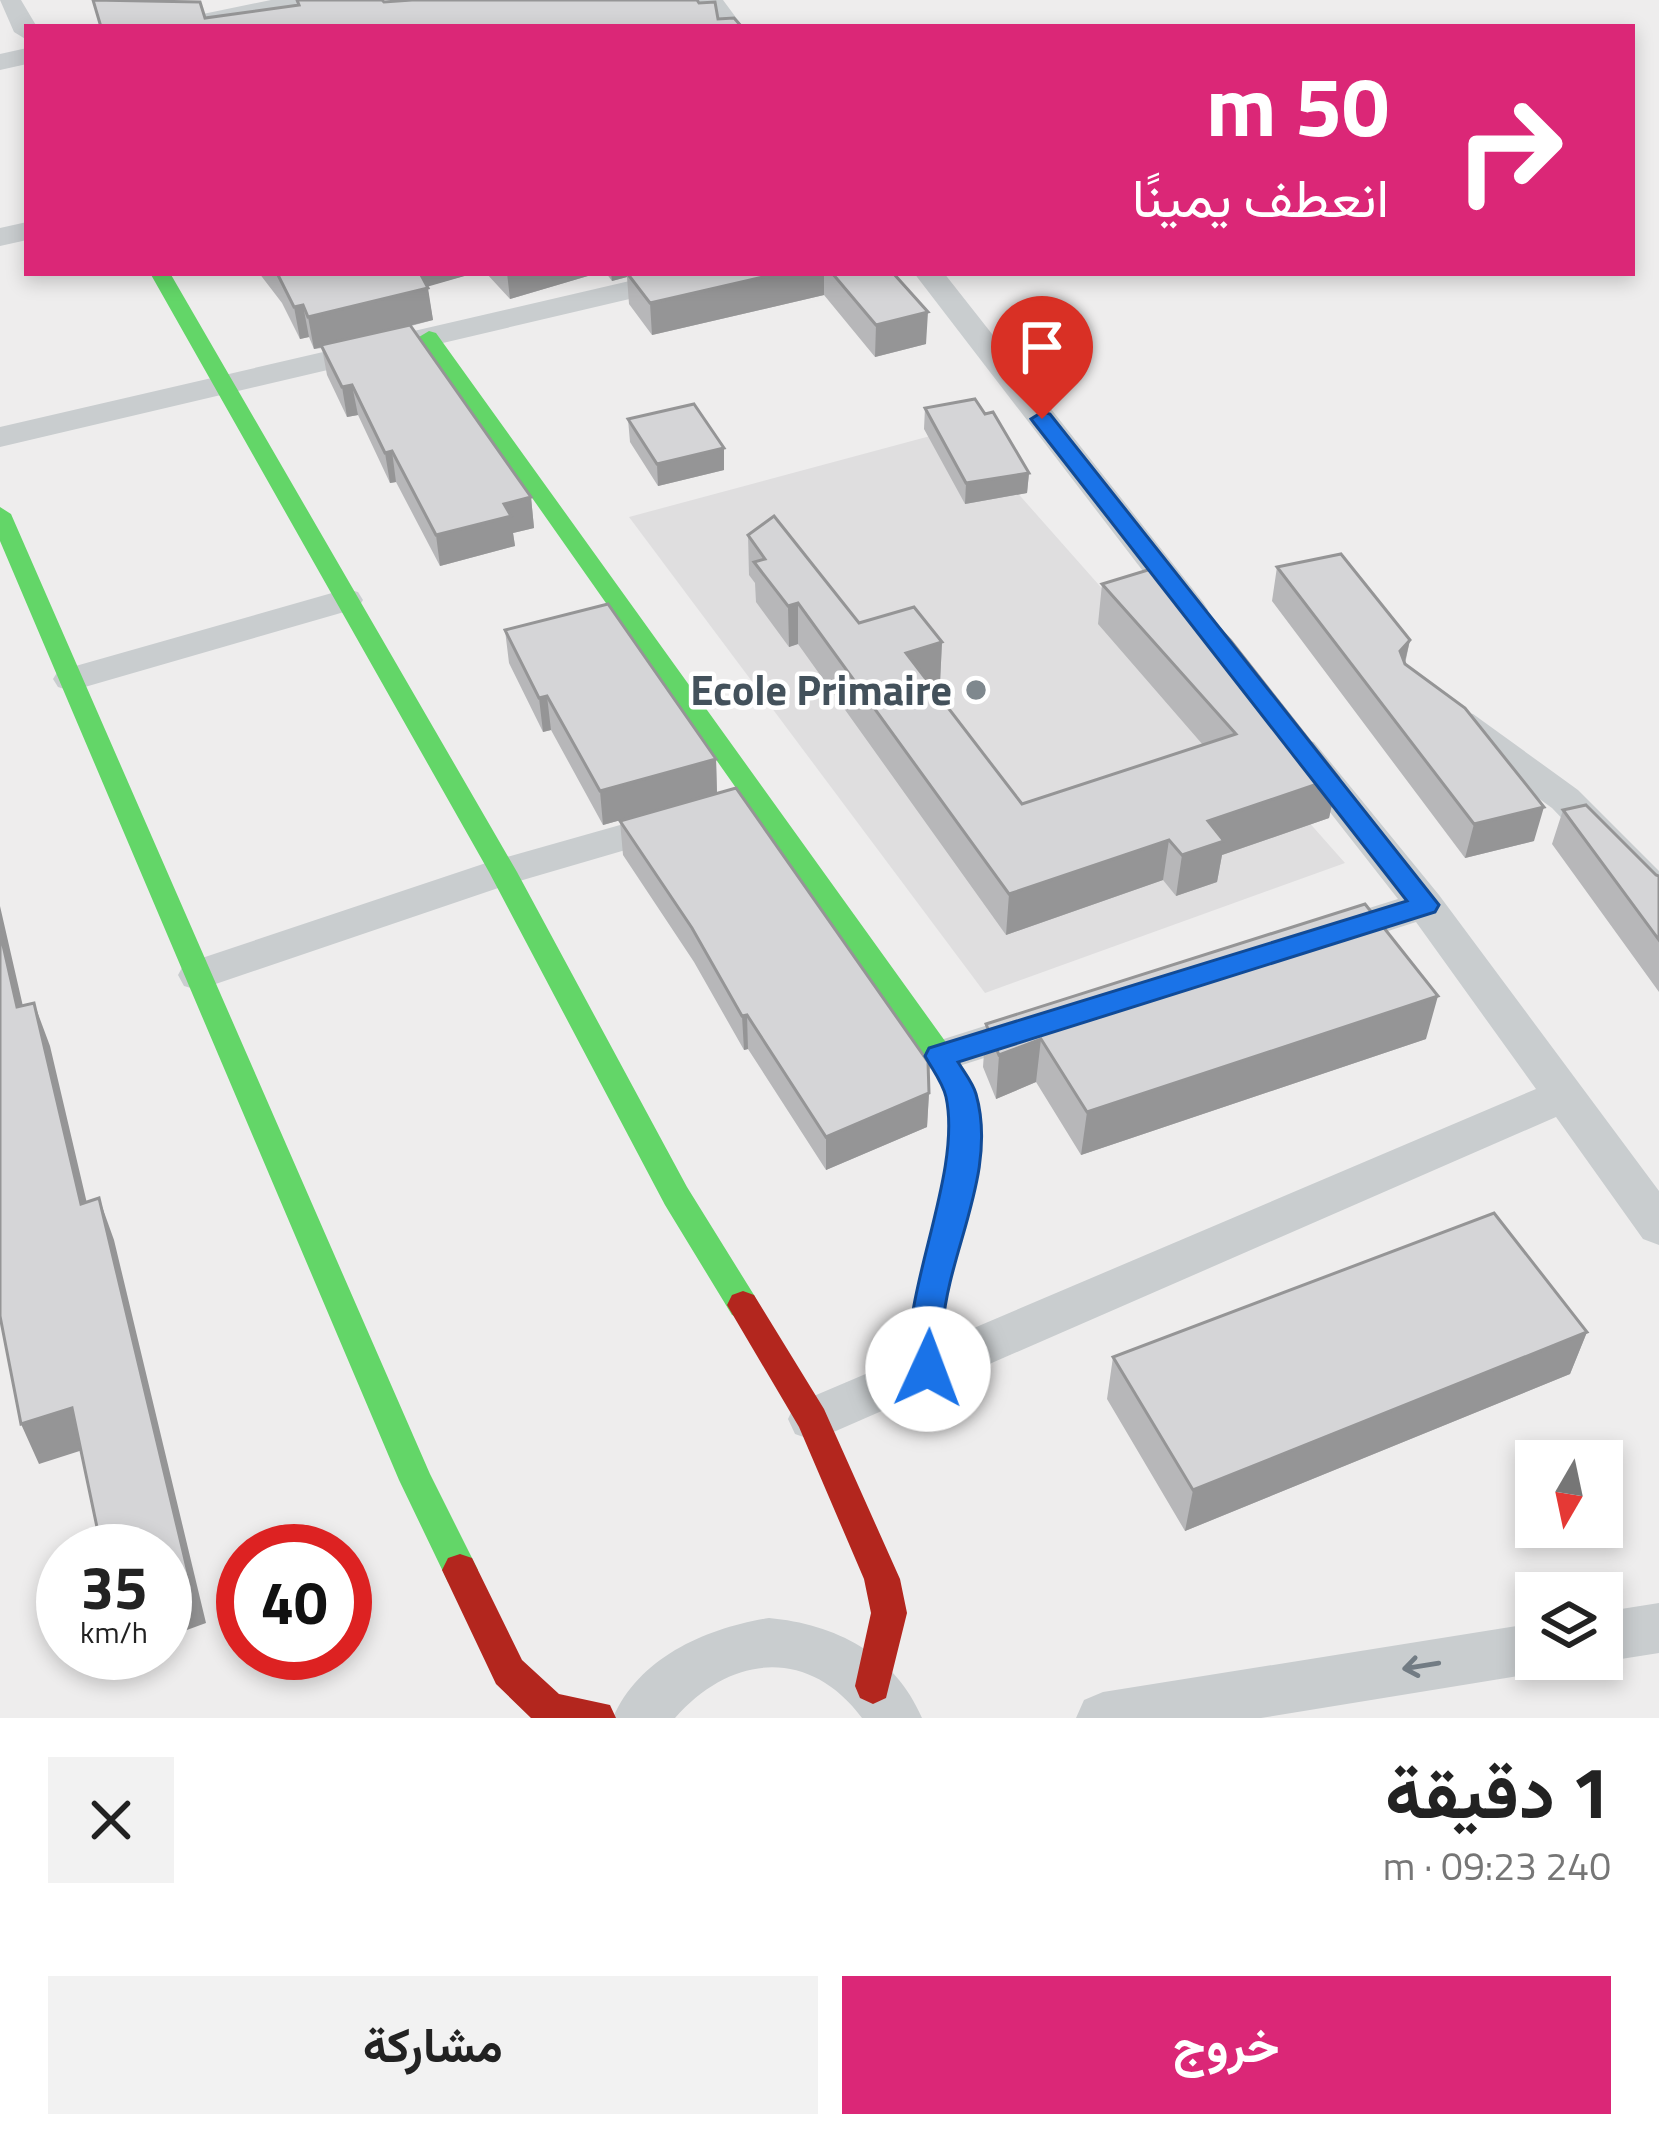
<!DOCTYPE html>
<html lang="ar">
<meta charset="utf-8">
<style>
:root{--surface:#fff;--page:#f2f2f2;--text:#222;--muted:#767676;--accent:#db2777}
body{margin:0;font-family:"Titillium Web",Vazirmatn,sans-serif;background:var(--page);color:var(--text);direction:rtl;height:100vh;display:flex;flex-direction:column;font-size:45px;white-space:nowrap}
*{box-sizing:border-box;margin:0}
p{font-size:39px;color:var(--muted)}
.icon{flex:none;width:66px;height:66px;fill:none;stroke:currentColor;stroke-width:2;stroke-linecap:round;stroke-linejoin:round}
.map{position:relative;height:1718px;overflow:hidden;direction:ltr}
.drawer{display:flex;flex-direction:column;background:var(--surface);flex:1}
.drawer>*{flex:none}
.guide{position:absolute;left:24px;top:24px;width:1611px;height:252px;border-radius:0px;box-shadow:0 6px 18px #0003;direction:rtl;background:#db2777;color:#fff;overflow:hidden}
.needle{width:78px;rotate:189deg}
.tools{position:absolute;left:1515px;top:1440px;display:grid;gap:24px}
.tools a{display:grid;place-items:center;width:108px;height:108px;border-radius:0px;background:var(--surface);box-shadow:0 6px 18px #0003;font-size:60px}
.speed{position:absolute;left:36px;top:1524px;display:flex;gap:24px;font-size:60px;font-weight:700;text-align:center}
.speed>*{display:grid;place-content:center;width:156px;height:156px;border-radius:50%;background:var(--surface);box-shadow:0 6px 18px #0003;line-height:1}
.speed small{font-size:30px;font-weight:400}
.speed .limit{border:18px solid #d22;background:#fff;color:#111}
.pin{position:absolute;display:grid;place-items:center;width:102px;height:102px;color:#fff;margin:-123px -51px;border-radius:50% 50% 50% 0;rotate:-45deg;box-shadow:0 0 12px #0007}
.pin .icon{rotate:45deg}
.me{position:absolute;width:132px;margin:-66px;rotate:2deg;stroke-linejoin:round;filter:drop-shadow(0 0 9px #0008)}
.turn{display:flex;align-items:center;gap:42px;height:252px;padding:0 48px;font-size:54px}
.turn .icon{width:156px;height:156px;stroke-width:2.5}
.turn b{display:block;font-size:84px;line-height:102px}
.round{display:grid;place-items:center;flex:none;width:126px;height:126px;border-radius:0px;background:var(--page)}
.headline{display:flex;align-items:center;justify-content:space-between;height:204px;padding:0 48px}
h1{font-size:72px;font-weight:700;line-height:90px}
.action{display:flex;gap:24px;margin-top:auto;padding:24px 48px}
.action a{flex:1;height:138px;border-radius:0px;background:var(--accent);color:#fff;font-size:48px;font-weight:700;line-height:138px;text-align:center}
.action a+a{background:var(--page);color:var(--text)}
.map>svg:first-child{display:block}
.education{fill:#dfdedf}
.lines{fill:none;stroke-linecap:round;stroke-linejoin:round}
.street{fill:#c9cdcf;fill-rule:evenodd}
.fast{fill:#63d668;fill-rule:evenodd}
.jam{fill:#b3261e;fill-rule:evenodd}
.wall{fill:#b7b7b9}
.shaded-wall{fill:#959596}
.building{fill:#d5d5d7;stroke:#959596;stroke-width:3}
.oneway{stroke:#727c84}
.route{fill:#1a73e8;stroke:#114b97;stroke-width:3}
.poi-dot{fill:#7f888e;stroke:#fff;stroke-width:4.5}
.labels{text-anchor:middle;stroke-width:9;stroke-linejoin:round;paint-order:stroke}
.poi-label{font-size:42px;font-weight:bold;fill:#43515b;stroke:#fff;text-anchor:end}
</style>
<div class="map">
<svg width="1659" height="1718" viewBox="0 0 1659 1718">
<rect width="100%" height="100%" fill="#eeeded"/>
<path class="education" d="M960,428l385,435 -360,130 -356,-476z"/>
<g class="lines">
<path class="street" d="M0,0h21l16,27h-10v13l-13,-8z
M271,0h49l-12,7 -97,20h-49l12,-7z
M698,0h25l20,27h-25z
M27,48v16l-27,6v-16z
M27,222v18l-27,6v-18z
M664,273h53l-15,9 -702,165v-20z
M914,273h30l259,329 5,8 -5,8h-24z
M346,589l12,3 5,8 -5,8 -287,83 -13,-4 -5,-8 5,-8z
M1460,711l13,3 105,76 81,81v38l-14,-4 -93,-97 -105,-76 -5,-9 5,-9z
M1301,738l13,4 125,153 220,296v54l-16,-6 -87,-122 -727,317 -17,6 -17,-6 -7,-15 7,-15 741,-315 -120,-167 -87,28 -14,-5 -6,-10 6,-10 83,-26 -116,-148 6,-9z
M673,810l14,4 5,9 -5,9 -171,50 -318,108 -14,-4 -6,-11 6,-11 305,-102z
M1032,1011l15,5 6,11 -6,11 -107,34 -15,-5 -6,-11 6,-11z
M1659,1603v50l-57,9 -7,-3h7v-47z
M769,1618c66,6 126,36 153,100h-60c-53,-71 -131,-64 -187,0h-62c26,-61 94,-90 156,-100z
M1536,1623v36h21l-2,7 -19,7 -275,45h-185l8,-18 19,-8z"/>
<path class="fast" d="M150,273h20l347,599 170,315 67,108 5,10 -5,10 -11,4 -11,-4 -67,-110 -176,-333z
M429,331l7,2 514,715c9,15 23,32 26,49 17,79 -27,152 -34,228 -1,19 6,36 -2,54l-12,4 -12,-4c-28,-60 48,-199 30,-282 -2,-11 -11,-23 -16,-33l-511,-727z
M0,507l11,7 419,960 48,96 -6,12 -12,4 -12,-4 -49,-102 -399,-939z"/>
<path class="jam" d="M743,1291l11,4 70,114 76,170 7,34 -21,85 -13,6 -13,-6 -5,-12 16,-73 -7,-34 -65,-152 -72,-122 5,-10z
M460,1554l12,4 50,102 37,34 51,11 6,13h-85l-35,-34 -54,-114 6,-12z"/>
</g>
<path class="wall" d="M259,273h216l-48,13 6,34 -22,6 120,171 3,31 -21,5 2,13 -75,20 -44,-84 -6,1 -32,-68 -11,2 -20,-42 -5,-27 -8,1 -5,-12 -9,2 -18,-36z
M486,273h112l-88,26z
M606,273h287l33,71 -51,13 -51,-62 -172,40 -23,-31 -2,-27 -15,4z
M925,408l104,65 -2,20 -62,11 -41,-75z
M628,419l96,51 -66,16 -28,-44z
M748,535l111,88 83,19 -2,41 -9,3 91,118 181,-59 -105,-121 4,-40 236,193 -9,41 -107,37 -5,27 -41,14 -13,-16 -157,55 -208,-291 -9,3 -33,-45 -1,-19 -6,-8z
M1277,567l133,73 -5,24 129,177 -69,17 -193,-257z
M505,630l211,129 1,34 -114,32 -52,-95 -8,2 -34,-69z
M1563,810l96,66v116l-107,-148z
M620,821l309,272 -2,34 -101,43 -78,-121 -4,1 -50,-88 -71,-107z
M986,1024l440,15 -345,116 -45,-73 -40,17 -13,-32z
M1587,1332l-17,42 -385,157 -78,-132 6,-42z"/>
<path class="shaded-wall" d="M413,273h62l-59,17z
M507,273h91l-88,26z
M611,273h15l1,4 -15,4z
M780,273h44v22l-172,40 -2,-32z
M428,288l5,32 -119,29 -6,-32z
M303,305l6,32 -9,2 -6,-32z
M928,312l-2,32 -51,13 1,-32z
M352,385l6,30 -11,2 -5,-30z
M724,448v22l-66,16 -1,-22z
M392,451l4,31 -6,1 -5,-30z
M1029,473l-2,20 -62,11 1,-21z
M531,497l3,31 -21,5 2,13 -75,20 -4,-31 68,-31z
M798,603v41l-9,3 -1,-41z
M1410,640l-8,34 -2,-23z
M942,642l-2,41 -35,11 1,-41z
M547,696l4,34 -8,2 -4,-34z
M716,759l1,34 -114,32 -3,-34z
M1338,777l-9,41 -107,37 -5,27 -41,14 6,-41 26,-34z
M1544,807l-10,34 -69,17 9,-34z
M1169,840l-6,40 -157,55 3,-41z
M0,906l33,144 -16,-43 -17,-75z
M1438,996l-12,43 -345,116 6,-43z
M34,1003l16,43 47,200 -16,-42z
M747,1015l1,34 -4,1 -2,-34z
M1041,1039l-5,43 -40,17 3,-44z
M929,1093l-2,34 -101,43v-33z
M99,1198l15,42 92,383 -41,15v-44z
M1587,1332l-17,42 -385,157 8,-41z
M72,1408l17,40 -50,16 -18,-40z"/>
<path class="building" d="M93,0l107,2 5,16 94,-13 -2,-5h85l2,2 28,-2h285l2,3 16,-1 3,17 16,-1 8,9h-641z
M277,273h143l8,15 -120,29 -5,-12 -9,2z
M627,273h153l-130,30z
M832,273h61l35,39 -52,13z
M410,325l121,172 -27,7 7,12 -75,19 -44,-84 -7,2 -33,-68 -10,2 -21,-42z
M975,399l10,15 8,-2 36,61 -63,10 -41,-75z
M694,404l30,44 -67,16 -29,-45z
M774,516l85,107 55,-16 28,35 -36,11 116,151 214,-70 -134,-150 59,-18 70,75 107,136 -130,44 16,20 -42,14 -13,-15 -160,54 -211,-291 -10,3 -34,-44 11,-3 -17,-24z
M1341,554l69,86 -10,11 5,13 60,44 79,99 -70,17 -197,-257z
M608,604l108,155 -116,32 -53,-95 -8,2 -34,-68z
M736,788l192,274 1,31 -103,44 -79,-122 -5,1 -50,-88 -72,-107z
M1586,805l70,70 3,1v64l-96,-130z
M1365,904l73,92 -351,116 -46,-73 -42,16 -13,-31z
M0,932l17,75 17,-4 47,201 18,-6 92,387 -26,9v-43h-63l-30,-143 -51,16 -21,-108z
M1494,1213l93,119 -394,158 -80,-133z"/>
<defs><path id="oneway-shaft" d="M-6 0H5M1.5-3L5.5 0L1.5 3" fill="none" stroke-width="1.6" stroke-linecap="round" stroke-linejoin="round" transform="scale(3)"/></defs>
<use class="oneway" href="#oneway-shaft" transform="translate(1421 1666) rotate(171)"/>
<path class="route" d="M1042,412l8,2 389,491 -4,7 -477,150c6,10 15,21 18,32 22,77 -27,156 -33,230 -2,19 6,37 -3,55l-12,4 -12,-4c-28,-60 48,-199 30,-282 -3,-14 -14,-28 -21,-41l4,-8 478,-147 -373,-478 -3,-4z"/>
<circle class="poi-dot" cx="976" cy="690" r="12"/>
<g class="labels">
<g class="poi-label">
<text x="952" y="705">Ecole Primaire</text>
</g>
</g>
</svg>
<div class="tools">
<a><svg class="needle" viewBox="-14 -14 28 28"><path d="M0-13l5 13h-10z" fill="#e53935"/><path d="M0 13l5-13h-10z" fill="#767676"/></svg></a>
<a><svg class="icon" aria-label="layers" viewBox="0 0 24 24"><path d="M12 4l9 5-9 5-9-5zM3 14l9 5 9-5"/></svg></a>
</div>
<div class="speed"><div>35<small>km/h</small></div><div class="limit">40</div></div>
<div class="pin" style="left:1042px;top:419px;background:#d93025"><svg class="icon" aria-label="arrive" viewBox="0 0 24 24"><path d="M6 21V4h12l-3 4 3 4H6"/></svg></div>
<svg class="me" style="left:928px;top:1369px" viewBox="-20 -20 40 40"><circle r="19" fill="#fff"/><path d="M0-13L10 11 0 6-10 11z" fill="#1a73e8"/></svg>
<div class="guide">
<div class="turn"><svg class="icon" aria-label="right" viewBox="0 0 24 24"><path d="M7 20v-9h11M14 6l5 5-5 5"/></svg><div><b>50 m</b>انعطف يمينًا</div></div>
</div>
</div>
<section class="drawer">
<div class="headline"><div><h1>1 دقيقة</h1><p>240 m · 09:23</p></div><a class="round"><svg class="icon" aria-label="close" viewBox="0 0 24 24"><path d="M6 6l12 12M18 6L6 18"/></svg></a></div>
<div class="action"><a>خروج</a><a>مشاركة</a></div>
</section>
